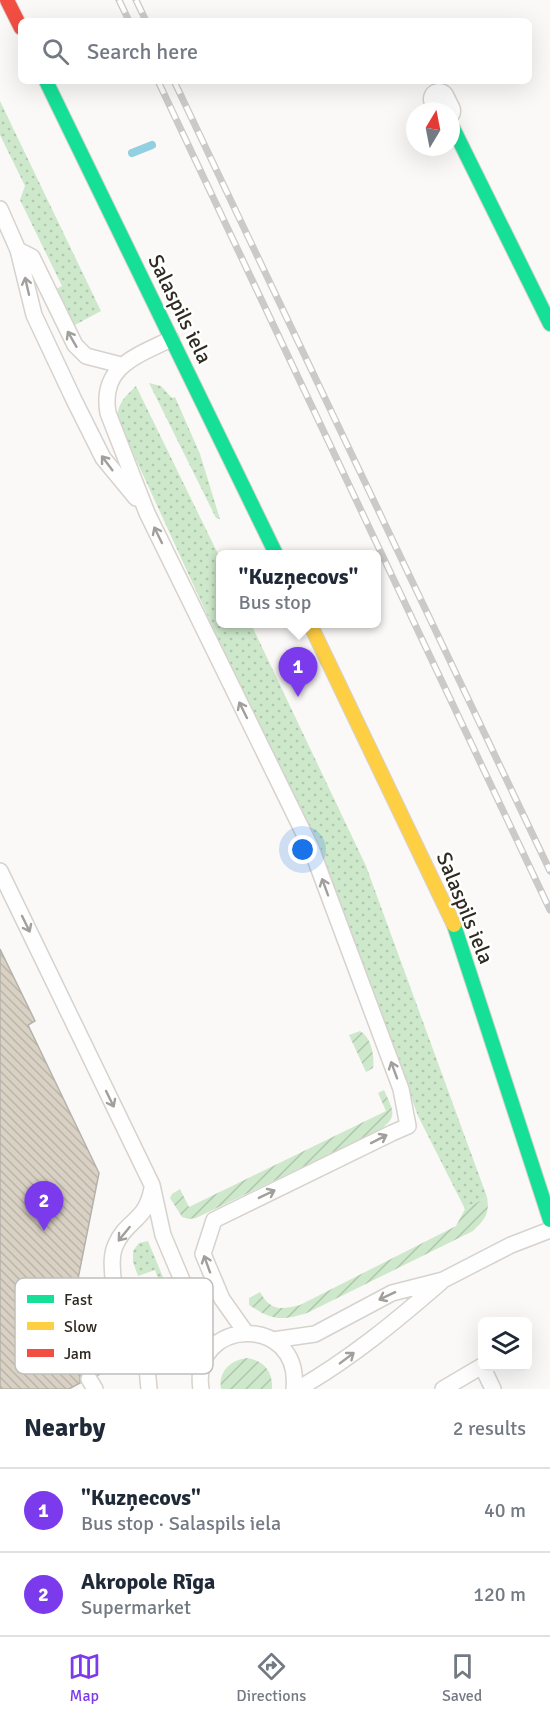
<!DOCTYPE html>
<html lang="en">
<head>
<meta charset="utf-8">
<style>
	:root { --surface:#fff; --page:#f2f2f3; --text:#1f2937; --muted:#747a83; --line:#e0e1e3; --accent:#7c3aed }
	body { margin:0; font-family:Signika,sans-serif; background:var(--page); color:var(--text) }
	.controls { position:absolute; right:18px; bottom:18px; display:grid; overflow:hidden; border-radius:9px; box-shadow:0 6px 24px #0002 }
	.controls button { width:54px; height:54px; display:grid; place-items:center; padding:0; border:0; border-bottom:2px solid var(--line); background:var(--surface); color:var(--text); font:30px sans-serif }
	.compass { position:absolute; left:406px; top:102px; width:54px; height:54px; border-radius:50%; background:var(--surface); box-shadow:0 6px 24px #0002; rotate:10deg }
	.you { position:absolute; left:303px; top:850px; width:21px; height:21px; margin:-15px; border:4px solid #fff; border-radius:50%; background:#1a73e8; box-shadow:0 0 0 9px #1a73e833 }
	.badge { display:grid; place-items:center; width:39px; height:39px; border-radius:50%; background:var(--accent); color:#fff; font-size:20px; font-weight:700 }
	.pin { position:absolute; translate:-50% -50px; filter:drop-shadow(0 2px 3px #0008) }
	.pin::after { content:''; position:absolute; top:32px; width:21px; height:18px; background:inherit; clip-path:polygon(0 0,100% 0,50% 100%) }
	.popup { position:absolute; left:216px; top:550px; width:165px; height:78px; box-sizing:border-box; display:grid; place-content:center; border-radius:9px; background:var(--surface); filter:drop-shadow(0 2px 4px #0005); font-size:20px; white-space:nowrap; color:var(--muted) }
	.popup b { font-size:22px; color:var(--text) }
	.popup::after { content:''; position:absolute; left:50%; top:100%; margin-left:-12px; border:12px solid transparent; border-top-color:var(--surface) }
	.list { margin:0; padding:0; list-style:none }
	h2 { display:flex; justify-content:space-between; align-items:center; height:78px; margin:0; padding:0 24px; font-size:26px }
	h2 small { font-size:20px; font-weight:400; color:var(--muted) }
	.list li { display:grid; grid-template-columns:39px 1fr auto; gap:18px; align-items:center; box-sizing:border-box; height:84px; padding:0 24px; border-top:2px solid var(--line) }
	.list b { display:block; font-size:22px; white-space:nowrap }
	.list p { margin:0; font-size:20px; white-space:nowrap; color:var(--muted) }
	.list em { font-size:20px; font-style:normal; color:var(--muted) }
	.icon { flex:none; width:33px; height:33px; fill:none; stroke:currentColor; stroke-width:2; stroke-linecap:round; stroke-linejoin:round }
	.map { position:relative; flex:none; width:550px; height:1389px; overflow:hidden }
	.search { position:absolute; background:var(--surface); box-shadow:0 6px 24px #0002; left:18px; right:18px; top:18px; height:66px; display:flex; align-items:center; gap:15px; box-sizing:border-box; padding:0 21px; border-radius:9px; color:var(--muted); font-size:22px }
	.sheet { height:246px; background:var(--surface) }
	nav { display:flex; justify-content:space-around; align-items:center; box-sizing:border-box; height:84px; border-top:2px solid var(--line); background:var(--surface); font-size:16px; color:var(--muted) }
	nav a { display:grid; justify-items:center; gap:3px }
	nav .on { color:var(--accent) }
	.map>svg:first-child { display:block }
</style>
</head>
<body>
<div class="map">
<svg width="550" height="1389" viewBox="0 0 550 1389">
	<defs>
		<pattern id="grass-dots" width="8" height="8" patternUnits="userSpaceOnUse" patternTransform="scale(1.5)"><rect width="8" height="8" fill="#cde8cb"/><path d="M2 2h.1M6 6h.1" fill="none" stroke="#b0c7ae" stroke-width="1.8" stroke-linecap="round"/></pattern>
		<pattern id="garden-furrows" width="10" height="10" patternUnits="userSpaceOnUse" patternTransform="scale(1.5)"><rect width="10" height="10" fill="#cde8cb"/><path d="M-1 1l2-2M0 10L10 0M9 11l2-2" fill="none" stroke="#b0c7ae"/></pattern>
		<pattern id="building-back-hatch" width="6" height="6" patternUnits="userSpaceOnUse" patternTransform="scale(1.5)"><rect width="6" height="6" fill="#d9d2c4"/><path d="M-1 5l2 2M0 0l6 6M5-1l2 2" fill="none" stroke="#bbb4a8"/></pattern>
	</defs>
	<rect width="100%" height="100%" fill="#fbf9f7"/>
	<!-- grass -->
	<path fill="url(#grass-dots)" d="M0,101l101,210 -28,15 -17,-37 6,-3 -42,-86 5,-14 -25,-51z
		M149,383l12,3 11,12 3,-1 25,57 20,65 -4,-1z
		M136,386l84,172v66h31l115,242 121,331 -22,12 -47,-93 -69,-191 -232,-507c1,-16 9,-22 19,-32z
		M148,1241l17,41 -5,2 -5,-14 -17,6 -5,-14v-11l6,-8z
		M171,1297l15,36 1,13 -7,26 -4,-1 -6,-17 15,-7 -20,-48z"/>
	<!-- garden -->
	<path fill="url(#garden-furrows)" d="M360,1031c11,6 15,25 13,37l-7,4 -17,-37z
		M384,1090c10,22 15,28 -8,42l-180,86 -7,1 -7,-2 -12,-19 2,-4 8,-5 9,18 197,-96 -8,-18z
		M487,1197c3,17 -2,22 -14,34l-166,82c-26,8 -35,7 -58,-8v-7l11,-6c11,19 20,18 40,13l156,-79 9,-17z
		M247,1358c18,3 26,14 25,31h-51c-3,-18 10,-29 26,-31z"/>
	<g fill="none" stroke-linecap="round" stroke-linejoin="round">
		<!-- stream -->
		<path stroke="#91cfe1" stroke-width="8" d="M132,153l20,-8"/>
	</g>
	<!-- building -->
	<path fill="url(#building-back-hatch)" stroke="#b5b2ac" stroke-width="1.5" d="M0,949l35,72 -7,4 71,148 -23,116 25,49 16,-8 14,27 -33,18 -5,-5h-8l-5,5v8l-11,6h-69z"/>
	<g fill="none" stroke-linecap="round" stroke-linejoin="round">
		<!-- lane casing -->
		<g stroke="#d6d2cd" stroke-width="18">
			<path id="lane" d="M0,209l18,41 16,65 40,85 29,58 33,40
				M18,250l14,7 43,88 11,11 35,9
				M171,339c-34,17 -71,27 -63,74l39,100 164,335 90,241 7,37 -16,7 -178,87 -11,34 19,45 24,34
				M0,871l152,314 11,50 48,114
				M273,1340l42,-6 77,-41 51,-13 68,-35 39,-15
				M482,1366l11,23
				M89,1379l6,10
				M149,1389l-2,-21 -34,-90c-1,-12 -2,-24 3,-34 11,-25 30,-22 36,-56
				M201,1389c-11,-72 101,-76 93,0
				M298,1389c52,-30 97,-67 143,-107
				M443,1389l39,-23"/>
		</g>
		<!-- street casing -->
		<g stroke="#d6d2cd" stroke-width="33">
			<path id="street" d="M439,99l6,12"/>
		</g>
		<!-- fast casing -->
		<g stroke="#d6d2cd" stroke-width="16">
			<path id="fast" d="M46,81l230,473
				M451,124l99,200
				M454,925l96,295"/>
		</g>
		<!-- slow casing -->
		<g stroke="#d6d2cd" stroke-width="16">
			<path id="slow" d="M310,624l144,301"/>
		</g>
		<!-- jam casing -->
		<g stroke="#d6d2cd" stroke-width="16">
			<path id="jam" d="M7,0l14,28"/>
		</g>
		<!-- lane -->
		<use href="#lane" stroke="#fefefe" stroke-width="15"/>
		<!-- street -->
		<use href="#street" stroke="#fefefe" stroke-width="30"/>
		<!-- fast -->
		<use href="#fast" stroke="#16e098" stroke-width="14"/>
		<!-- slow -->
		<use href="#slow" stroke="#ffcf43" stroke-width="14"/>
		<!-- jam -->
		<use href="#jam" stroke="#f24e42" stroke-width="14"/>
		<!-- rail casing -->
		<g stroke="#cbcac9" stroke-width="7">
			<path id="rail" d="M119,0l10,21
				M136,0l10,21
				M158,81l392,829
				M174,81l376,790"/>
		</g>
		<!-- rail -->
		<use href="#rail" stroke="#fff" stroke-width="4.5" stroke-dasharray="14" stroke-linecap="butt"/>
	</g>
	<!-- one-way arrows -->
	<defs><path id="oneway-shaft" d="M-6 0H5M1.5-3L5.5 0L1.5 3" fill="none" stroke-width="1.6" stroke-linecap="round" stroke-linejoin="round" transform="scale(1.5)"/></defs>
	<g stroke="#a19f9b">
		<use href="#oneway-shaft" transform="translate(27 286) rotate(-103)"/>
		<use href="#oneway-shaft" transform="translate(72 339) rotate(-120)"/>
		<use href="#oneway-shaft" transform="translate(107 463) rotate(-127)"/>
		<use href="#oneway-shaft" transform="translate(158 535) rotate(-116)"/>
		<use href="#oneway-shaft" transform="translate(243 710) rotate(-116)"/>
		<use href="#oneway-shaft" transform="translate(325 887) rotate(-110)"/>
		<use href="#oneway-shaft" transform="translate(26 924) rotate(64)"/>
		<use href="#oneway-shaft" transform="translate(394 1070) rotate(-110)"/>
		<use href="#oneway-shaft" transform="translate(110 1099) rotate(64)"/>
		<use href="#oneway-shaft" transform="translate(379 1139) rotate(-27)"/>
		<use href="#oneway-shaft" transform="translate(267 1194) rotate(-26)"/>
		<use href="#oneway-shaft" transform="translate(124 1234) rotate(129)"/>
		<use href="#oneway-shaft" transform="translate(207 1264) rotate(-110)"/>
		<use href="#oneway-shaft" transform="translate(387 1296) rotate(155)"/>
		<use href="#oneway-shaft" transform="translate(347 1358) rotate(-37)"/>
	</g>
	<g text-anchor="middle" dominant-baseline="central" stroke-width="5" stroke-linejoin="round" paint-order="stroke">
		<!-- street labels -->
		<g font-size="21" fill="#302b21" stroke="#fff">
			<text transform="translate(180 309) rotate(64)">Salaspils iela</text>
			<text transform="translate(465 908) rotate(68)">Salaspils iela</text>
		</g>
	</g>
	<!-- legend -->
	<rect x="15" y="1278" width="198" height="96" rx="9" fill="#fff" stroke="#c1bfbc" stroke-width="1.5"/>
	<rect x="27" y="1295" width="27" height="8" fill="#16e098"/>
	<rect x="27" y="1322" width="27" height="8" fill="#ffcf43"/>
	<rect x="27" y="1349" width="27" height="8" fill="#f24e42"/>
	<g font-size="16" fill="#302b21">
		<text x="64" y="1305">Fast</text>
		<text x="64" y="1332">Slow</text>
		<text x="64" y="1359">Jam</text>
	</g>
</svg>
<div class="controls">
<button><svg class="icon" aria-label="layers" viewBox="0 0 24 24"><path d="M12 4l9 5-9 5-9-5zM3 14l9 5 9-5"/></svg></button>
</div>
<svg class="compass" viewBox="-18 -18 36 36"><path d="M0-13l5 13h-10z" fill="#e53935"/><path d="M0 13l5-13h-10z" fill="#747a83"/></svg>
<div class="you"></div>
<div class="pin badge" style="left:298px;top:697px">1</div>
<div class="popup"><b>&quot;Kuzņecovs&quot;</b>Bus stop</div>
<div class="pin badge" style="left:44px;top:1231px">2</div>
<div class="search"><svg class="icon" aria-label="search" viewBox="0 0 24 24"><circle cx="10" cy="10" r="6"/><path d="M15 15l6 6"/></svg>Search here</div>
</div>
<section class="sheet">
<h2>Nearby<small>2 results</small></h2>
<ul class="list">
<li><span class="badge">1</span><div><b>&quot;Kuzņecovs&quot;</b><p>Bus stop · Salaspils iela</p></div><em>40 m</em></li>
<li><span class="badge">2</span><div><b>Akropole Rīga</b><p>Supermarket</p></div><em>120 m</em></li>
</ul>
</section>
<nav>
<a class="on"><svg class="icon" aria-label="map" viewBox="0 0 24 24"><path d="M3 6l6-2 6 2 6-2v14l-6 2-6-2-6 2zM9 4v14M15 6v14"/></svg>Map</a>
<a><svg class="icon" aria-label="directions" viewBox="0 0 24 24"><path d="M12 3l9 9-9 9-9-9zM9 14v-3h6M13 9l2 2-2 2"/></svg>Directions</a>
<a><svg class="icon" aria-label="saved" viewBox="0 0 24 24"><path d="M7 4h10v16l-5-4-5 4z"/></svg>Saved</a>
</nav>
</body>
</html>
